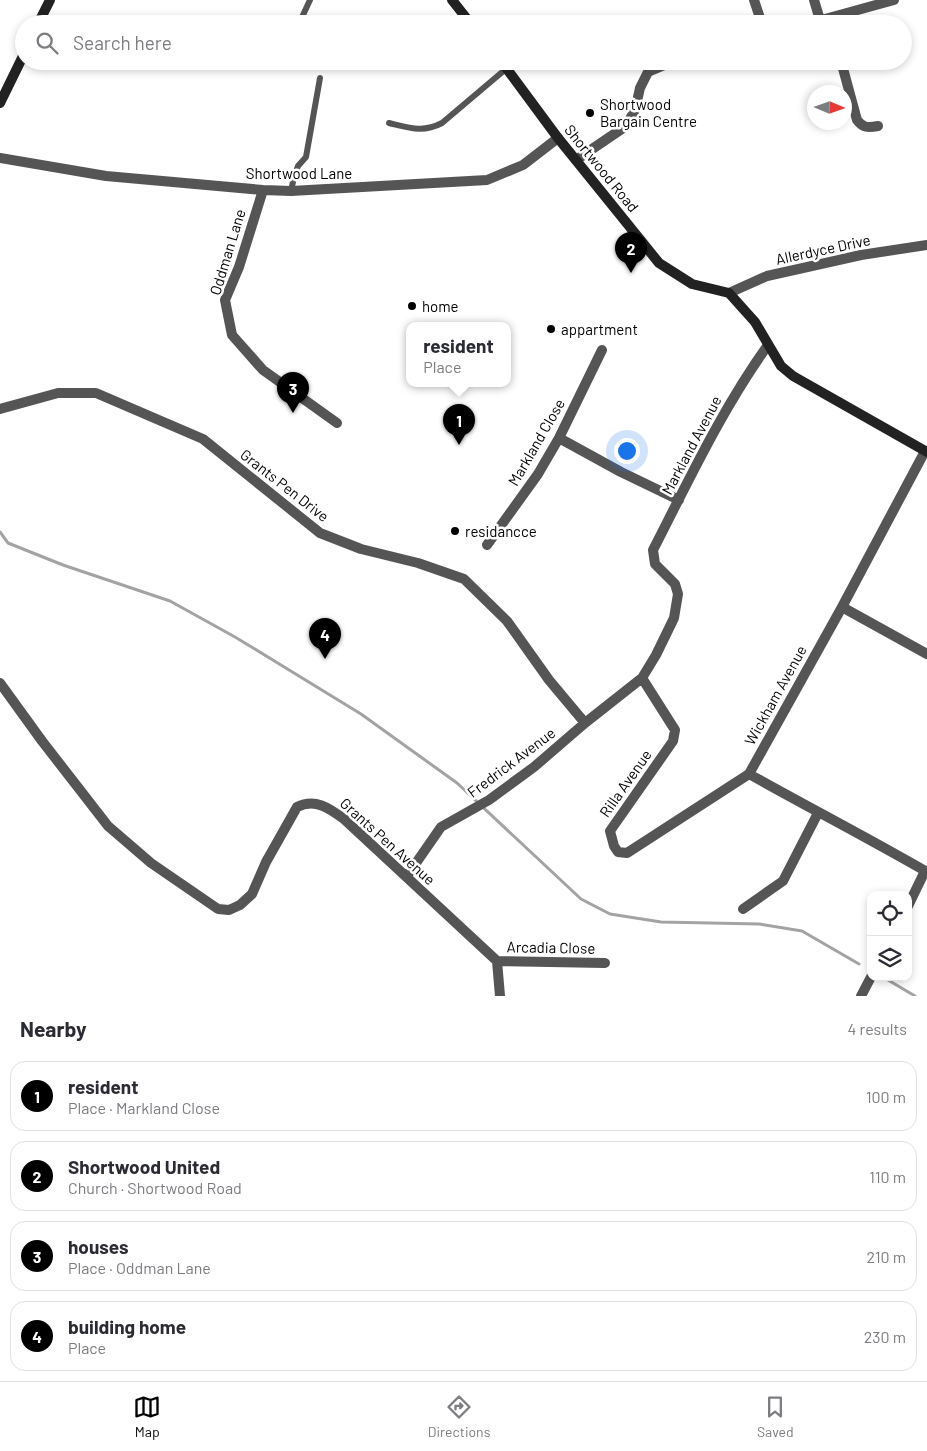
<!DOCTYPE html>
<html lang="en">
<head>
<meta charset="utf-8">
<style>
	:root { --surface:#fff; --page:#f7f7f7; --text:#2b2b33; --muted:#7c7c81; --line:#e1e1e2; --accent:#000 }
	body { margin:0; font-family:Barlow,sans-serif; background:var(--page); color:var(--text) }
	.controls { position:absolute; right:15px; bottom:15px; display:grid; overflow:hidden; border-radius:10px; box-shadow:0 2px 8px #0003 }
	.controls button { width:45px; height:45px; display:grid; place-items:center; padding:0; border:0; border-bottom:1px solid var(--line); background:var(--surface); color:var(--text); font:25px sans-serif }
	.compass { position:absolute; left:807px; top:85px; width:45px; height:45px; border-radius:50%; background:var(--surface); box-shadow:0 2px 8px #0003; rotate:92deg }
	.you { position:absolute; left:626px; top:450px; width:18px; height:18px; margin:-12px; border:4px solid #fff; border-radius:50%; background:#1a73e8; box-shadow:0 0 0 8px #1a73e833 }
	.badge { display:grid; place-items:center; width:32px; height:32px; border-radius:50%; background:var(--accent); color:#fff; font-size:16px; font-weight:700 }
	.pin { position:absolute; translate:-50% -41px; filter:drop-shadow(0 1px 2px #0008) }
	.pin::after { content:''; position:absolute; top:26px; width:18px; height:15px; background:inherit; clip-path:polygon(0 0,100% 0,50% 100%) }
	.popup { position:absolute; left:406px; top:322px; width:105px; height:65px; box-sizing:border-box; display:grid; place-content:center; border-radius:10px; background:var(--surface); filter:drop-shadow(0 1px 4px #0005); font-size:16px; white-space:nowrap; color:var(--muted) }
	.popup b { font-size:19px; color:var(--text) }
	.popup::after { content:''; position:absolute; left:50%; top:100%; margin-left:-10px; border:10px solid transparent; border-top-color:var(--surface) }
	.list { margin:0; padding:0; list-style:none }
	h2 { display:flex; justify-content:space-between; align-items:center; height:65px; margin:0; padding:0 20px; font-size:21px }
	h2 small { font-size:16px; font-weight:400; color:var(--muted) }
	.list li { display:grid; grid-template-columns:32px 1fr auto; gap:15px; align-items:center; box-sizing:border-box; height:70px; margin:0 10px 10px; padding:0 10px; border:1px solid var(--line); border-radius:15px }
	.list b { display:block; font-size:19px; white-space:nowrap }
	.list p { margin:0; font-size:16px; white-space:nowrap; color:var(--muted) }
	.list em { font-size:16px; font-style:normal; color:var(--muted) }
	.icon { flex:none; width:28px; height:28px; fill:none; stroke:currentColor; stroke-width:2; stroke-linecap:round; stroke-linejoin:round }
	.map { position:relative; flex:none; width:927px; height:996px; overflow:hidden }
	.search { position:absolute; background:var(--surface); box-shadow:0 2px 8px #0003; left:15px; right:15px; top:15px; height:55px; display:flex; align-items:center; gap:12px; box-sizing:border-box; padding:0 18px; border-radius:28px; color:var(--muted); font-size:19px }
	.sheet { height:385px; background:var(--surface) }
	nav { display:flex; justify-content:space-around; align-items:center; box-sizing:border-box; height:70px; border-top:1px solid var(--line); background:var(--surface); font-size:14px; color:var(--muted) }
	nav a { display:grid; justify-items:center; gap:2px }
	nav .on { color:var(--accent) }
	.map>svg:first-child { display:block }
</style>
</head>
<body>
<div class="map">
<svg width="927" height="996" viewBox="0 0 927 996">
	<rect width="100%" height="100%" fill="#fff"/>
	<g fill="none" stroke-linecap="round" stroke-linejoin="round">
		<!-- stream -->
		<path stroke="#a3a3a3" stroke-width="3" d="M0,532l8,11 55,22 107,36 65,36 126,77 96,69 124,116 29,15 51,8 98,2 43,7 57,33
			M883,977l32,19"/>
		<!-- service -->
		<path stroke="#555" stroke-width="6" d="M303,15l7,-15
			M389,123c21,5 34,10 53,0l65,-55
			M291,191l3,-14 4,-11 8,-9 14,-79"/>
		<!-- minor -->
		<path stroke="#555" stroke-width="10" d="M754,0l8,24
			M814,0l6,20
			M807,24l87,-24
			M841,61l16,59c6,8 11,8 21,6
			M0,158l106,18 157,14 28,1 196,-11 36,-15 35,-27
			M576,160l50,-34 9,-16 5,-22 8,-16 26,-11
			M263,190l-24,77 -14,33 7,35 31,35 74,53
			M729,293l38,-17 94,-21 66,-10
			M0,409l58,-16h38l107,46 117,94 41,16 57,14 46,16 43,42 42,59 36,43
			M559,438l62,34 58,28
			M487,545l51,-71 21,-36 43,-88
			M842,607l85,47
			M642,678l33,52 -2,11 -63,90 4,15 4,6 9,1 122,-79 93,-167 83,-156
			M0,683l42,58 66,85 43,37 67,46 11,1 11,-5 12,-11 14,-32 31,-55c18,-9 32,1 47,12l153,142 3,35
			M749,774c59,33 119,64 178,98
			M407,876l34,-49 48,-27 45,-33 51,-44 57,-45 14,-23 18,-37 4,-24 -3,-10 -20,-20 -2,-14c36,-70 69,-141 115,-205
			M908,906l17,-35
			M743,909l40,-28 35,-68
			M497,961l108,2
			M861,996l10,-19"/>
		<!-- secondary -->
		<path stroke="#222" stroke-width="10" d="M452,0l19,24
			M38,24l12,-24
			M501,61l57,77 101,125 33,21 37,9 26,29 26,44 12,10 134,76
			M0,103l24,-49"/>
	</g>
	<!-- markers -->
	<g fill="#000" stroke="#fff" stroke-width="2">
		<circle cx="590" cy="113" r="5"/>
		<circle cx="412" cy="306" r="5"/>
		<circle cx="551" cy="329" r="5"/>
		<circle cx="455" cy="531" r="5"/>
	</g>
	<g text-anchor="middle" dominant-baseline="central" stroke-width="5" stroke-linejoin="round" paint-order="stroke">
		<!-- poi labels -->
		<g font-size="15" fill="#000" stroke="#fff" text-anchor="start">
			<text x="600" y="104">Shortwood<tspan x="600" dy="17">Bargain Centre</tspan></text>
			<text x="422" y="306">home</text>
			<text x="561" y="329">appartment</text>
			<text x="465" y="531">residancce</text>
		</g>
		<!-- street labels -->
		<g font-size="15" fill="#000" stroke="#fff">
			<text transform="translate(602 168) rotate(51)">Shortwood Road</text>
			<text x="299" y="173">Shortwood Lane</text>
			<text transform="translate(823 249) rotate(-12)">Allerdyce Drive</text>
			<text transform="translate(227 252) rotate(-73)">Oddman Lane</text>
			<text transform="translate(536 442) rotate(-60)">Markland Close</text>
			<text transform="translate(691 445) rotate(-62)">Markland Avenue</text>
			<text transform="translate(285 485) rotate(38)">Grants Pen Drive</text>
			<text transform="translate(775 695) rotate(-61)">Wickham Avenue</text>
			<text transform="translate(511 762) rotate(-37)">Fredrick Avenue</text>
			<text transform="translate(625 783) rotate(-55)">Rilla Avenue</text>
			<text transform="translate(388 841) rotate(42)">Grants Pen Avenue</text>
			<text transform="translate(551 947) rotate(1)">Arcadia Close</text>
		</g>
	</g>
</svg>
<div class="controls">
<button><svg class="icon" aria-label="locate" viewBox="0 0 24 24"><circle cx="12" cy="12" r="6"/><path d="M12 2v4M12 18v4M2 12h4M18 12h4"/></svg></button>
<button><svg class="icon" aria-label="layers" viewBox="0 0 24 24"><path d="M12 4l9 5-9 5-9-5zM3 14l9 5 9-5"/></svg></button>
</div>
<svg class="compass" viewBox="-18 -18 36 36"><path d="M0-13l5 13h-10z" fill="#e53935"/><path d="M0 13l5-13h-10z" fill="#7c7c81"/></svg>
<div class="you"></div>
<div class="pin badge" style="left:459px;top:445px">1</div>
<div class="popup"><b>resident</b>Place</div>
<div class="pin badge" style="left:631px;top:273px">2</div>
<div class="pin badge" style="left:293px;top:413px">3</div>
<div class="pin badge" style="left:325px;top:659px">4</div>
<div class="search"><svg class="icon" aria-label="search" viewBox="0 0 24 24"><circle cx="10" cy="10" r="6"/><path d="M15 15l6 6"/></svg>Search here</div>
</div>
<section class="sheet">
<h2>Nearby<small>4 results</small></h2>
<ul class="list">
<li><span class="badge">1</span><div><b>resident</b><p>Place · Markland Close</p></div><em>100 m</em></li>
<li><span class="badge">2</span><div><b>Shortwood United</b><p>Church · Shortwood Road</p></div><em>110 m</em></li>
<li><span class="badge">3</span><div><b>houses</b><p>Place · Oddman Lane</p></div><em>210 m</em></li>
<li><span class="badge">4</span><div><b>building home</b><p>Place</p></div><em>230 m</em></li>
</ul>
</section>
<nav>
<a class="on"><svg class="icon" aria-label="map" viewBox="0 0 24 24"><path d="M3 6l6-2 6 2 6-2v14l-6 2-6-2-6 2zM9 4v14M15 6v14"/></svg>Map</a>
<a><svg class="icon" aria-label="directions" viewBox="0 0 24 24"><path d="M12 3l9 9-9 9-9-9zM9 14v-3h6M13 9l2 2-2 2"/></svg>Directions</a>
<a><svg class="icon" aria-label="saved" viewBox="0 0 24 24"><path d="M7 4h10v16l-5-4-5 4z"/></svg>Saved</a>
</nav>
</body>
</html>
